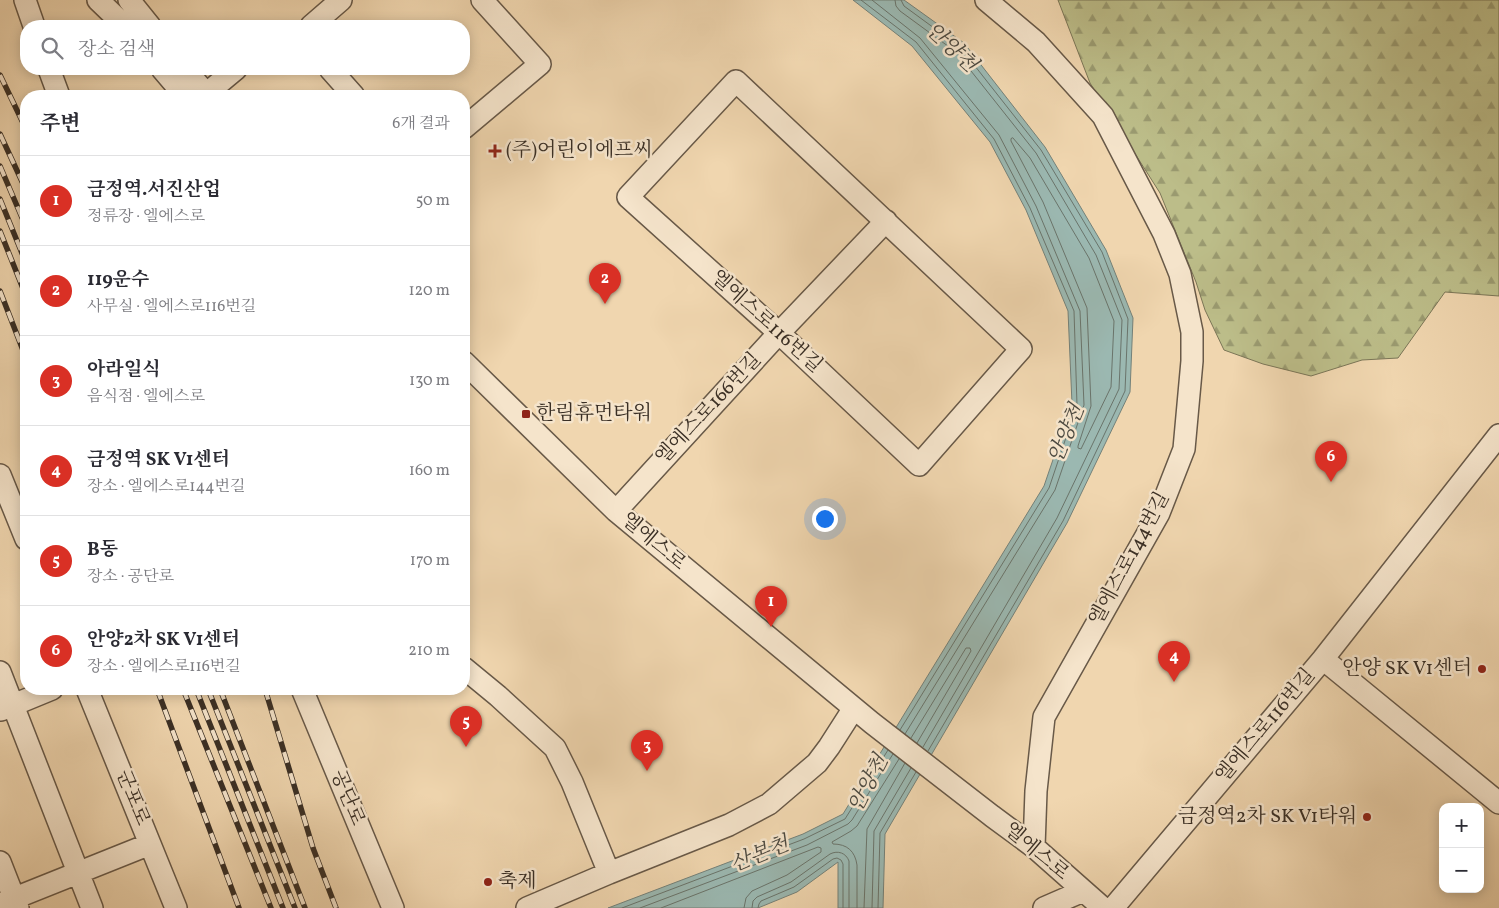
<!DOCTYPE html>
<html lang="ko">
<head>
<meta charset="utf-8">
<style>
	:root { --surface:#fff; --page:#f7f7f7; --text:#2b2b33; --muted:#7c7c81; --line:#e1e1e2; --accent:#d93025 }
	body { margin:0; font-family:Vollkorn,"Noto Serif KR",serif; background:var(--page); color:var(--text) }
	.controls { position:absolute; right:15px; bottom:15px; display:grid; overflow:hidden; border-radius:10px; box-shadow:0 2px 12px #0003 }
	.controls button { width:45px; height:45px; display:grid; place-items:center; padding:0; border:0; border-bottom:1px solid var(--line); background:var(--surface); color:var(--text); font:25px sans-serif }
	.you { position:absolute; left:824px; top:518px; width:18px; height:18px; margin:-12px; border:4px solid #fff; border-radius:50%; background:#1a73e8; box-shadow:0 0 0 8px #1a73e833 }
	.badge { display:grid; place-items:center; width:32px; height:32px; border-radius:50%; background:var(--accent); color:#fff; font-size:16px; font-weight:700 }
	.pin { position:absolute; translate:-50% -41px; filter:drop-shadow(0 1px 2px #0008) }
	.pin::after { content:''; position:absolute; top:26px; width:18px; height:15px; background:inherit; clip-path:polygon(0 0,100% 0,50% 100%) }
	.list { margin:0; padding:0; list-style:none }
	h2 { display:flex; justify-content:space-between; align-items:center; height:65px; margin:0; padding:0 20px; font-size:21px }
	h2 small { font-size:16px; font-weight:400; color:var(--muted) }
	.list li { display:grid; grid-template-columns:32px 1fr auto; gap:15px; align-items:center; box-sizing:border-box; height:90px; padding:0 20px; border-top:1px solid var(--line) }
	.list b { display:block; font-size:19px; white-space:nowrap }
	.list p { margin:0; font-size:16px; white-space:nowrap; color:var(--muted) }
	.list em { font-size:16px; font-style:normal; color:var(--muted) }
	.icon { flex:none; width:28px; height:28px; fill:none; stroke:currentColor; stroke-width:2; stroke-linecap:round; stroke-linejoin:round }
	.map { position:relative; flex:none; width:1499px; height:908px; overflow:hidden }
	.search { position:absolute; background:var(--surface); box-shadow:0 2px 12px #0003; left:20px; top:20px; width:450px; height:55px; display:flex; align-items:center; gap:12px; box-sizing:border-box; padding:0 18px; border-radius:20px; color:var(--muted); font-size:19px }
	.panel { position:absolute; background:var(--surface); box-shadow:0 2px 12px #0003; left:20px; top:90px; width:450px; height:605px; border-radius:20px }
	.map>svg:first-child { display:block }
</style>
</head>
<body>
<div class="map">
<svg width="1499" height="908" viewBox="0 0 1499 908">
	<defs>
		<pattern id="forest-firs" width="22" height="20" patternUnits="userSpaceOnUse" patternTransform="scale(1.25)"><rect width="22" height="20" fill="#bcbd89"/><path d="M5 1l3.5 6h-7zM16 11l3.5 6h-7z" fill="#9a9a70"/></pattern>
	</defs>
	<rect width="100%" height="100%" fill="#f0d6af"/>
	<filter id="stains"><feTurbulence type="fractalNoise" baseFrequency=".004" numOctaves="4"/><feColorMatrix values="0 0 0 0 .2 0 0 0 0 .09 0 0 0 0 .02 0 0 0 .5 -.17"/></filter>
	<radialGradient id="worn" r=".72"><stop offset=".6" stop-color="#630" stop-opacity="0"/><stop offset="1" stop-color="#630" stop-opacity=".3"/></radialGradient>
	<!-- forest -->
	<path fill="url(#forest-firs)" stroke="#7b7657" d="M1058,0h441v296l-54,-4 -47,66 -36,2 -51,16 -48,-12 -39,-14 -19,-40 -9,-28 -36,-89 -70,-110z"/>
	<!-- water -->
	<path fill="#9bb8b1" stroke="#748179" d="M853,0h51l60,43 81,104 61,103 27,68 -3,74 -63,131 -182,311 -2,74h-45v-46l-41,30 -39,16h-150l195,-74 40,-20 201,-328 28,-82 -4,-93 -42,-101 -36,-68 -78,-96z"/>
	<g fill="none" stroke-linecap="round" stroke-linejoin="round">
		<!-- shore -->
		<path stroke="#6a746b" stroke-width="1" d="M861,0l55,42 78,97 36,69 44,103 3,94 -28,83 -149,242
			M872,0l48,38 79,97 37,71 44,105 4,94 -29,85 -150,244
			M895,0l1,6 4,5 56,41 80,101 60,102 26,65 -3,69 -62,129 -134,229
			M901,0l3,6 56,41 81,103 61,102 26,67 -3,72 -62,130 -135,230
			M1013,138l17,20 59,100 25,63 -3,66 -30,62 -3,-1v-2l13,-40 -4,-98 -44,-106 -32,-61v-2z
			M911,738l55,-90h4l1,3 -54,92
			M622,908l182,-69 41,-20 43,-69
			M640,908l167,-63 41,-21 4,-4 41,-66
			M661,908l157,-61 3,1v4l-34,23 -35,16 -6,7 -2,10
			M752,908l1,-7 4,-4 34,-15 39,-28c8,-4 16,-1 19,7v47
			M758,908l1,-4 2,-3 33,-14 39,-28 4,-1 4,2 2,4v44
			M857,908v-43c-2,-14 -10,-21 -24,-21l-1,-2 19,-11 6,-5 42,-67
			M864,908l3,-79 38,-66
			M872,908l2,-77 37,-63
			M878,908l2,-75 36,-61"/>
		<!-- minor casing -->
		<g stroke="#685948" stroke-width="24">
			<path id="minor" d="M25,0l9,26
				M98,0l27,26
				M129,0l21,26
				M986,0l50,42 67,74 61,118 16,40 12,58v29l-8,88 -25,64 -115,204 -8,74 -2,56
				M311,26l30,-26
				M49,69l10,27
				M162,69l17,20 9,7
				M185,69l23,27
				M330,69l24,27
				M736,81l285,268 -102,116 -140,-132 -151,-136z
				M206,94l30,-25
				M464,128l76,-64 -58,-64
				M464,362l152,149 256,212 120,93 42,31 69,61
				M0,475l26,64
				M616,511l163,-178 107,-112
				M1323,659l176,144
				M464,668l34,28 57,52 17,34 37,91
				M0,672l92,236
				M87,689l89,219
				M302,689l91,219
				M1,710l51,-21
				M0,862l18,46
				M0,904l150,-60
				M527,908l82,-35 120,-48 40,-21 48,-41 12,-16 25,-39
				M1044,908l39,-17
				M1113,908l210,-249 176,-224"/>
		</g>
		<!-- minor -->
		<use href="#minor" stroke="#f5e4cb" stroke-width="21"/>
		<!-- rail casing -->
		<g stroke="#3a2f25" stroke-width="5.5">
			<path id="rail" d="M0,75l26,54
				M0,134l26,56
				M0,166l26,61
				M0,199l26,64
				M0,231l26,65
				M0,291l26,67
				M157,689l82,219
				M183,689l88,219
				M196,689l87,219
				M208,689l87,219
				M220,689l85,219
				M265,689l48,159 23,60"/>
		</g>
		<!-- rail -->
		<use href="#rail" stroke="#f5e4cb" stroke-width="4" stroke-dasharray="11" stroke-linecap="butt"/>
	</g>
	<!-- markers -->
	<g fill="#8f2418" stroke="#f5e4cb" stroke-width="2">
		<path d="M492.5 143.5h5v5h5v5h-5v5h-5v-5h-5v-5h5z"/>
		<rect x="521" y="409" width="10" height="10" rx="2.5"/>
		<circle cx="1482" cy="669" r="5"/>
		<circle cx="1367" cy="817" r="5"/>
		<circle cx="488" cy="882" r="5"/>
	</g>
	<g text-anchor="middle" dominant-baseline="central" stroke-width="5" stroke-linejoin="round" paint-order="stroke">
		<!-- poi labels -->
		<g font-size="20" fill="#3a2f25" stroke="#f5e4cb" text-anchor="start">
			<text x="506" y="151">(주)어린이에프씨</text>
			<text x="536" y="414">한림휴먼타워</text>
			<text x="1472" y="669" text-anchor="end">안양 SK V1센터</text>
			<text x="1357" y="817" text-anchor="end">금정역2차 SK V1타워</text>
			<text x="498" y="882">축제</text>
		</g>
		<!-- street labels -->
		<g font-size="20" fill="#3a2f25" stroke="#f5e4cb">
			<text transform="translate(766 322) rotate(42)">엘에스로116번길</text>
			<text transform="translate(709 409) rotate(-47)">엘에스로166번길</text>
			<text transform="translate(653 542) rotate(40)">엘에스로</text>
			<text transform="translate(1130 559) rotate(-62)">엘에스로144번길</text>
			<text transform="translate(1266 726) rotate(-50)">엘에스로116번길</text>
			<text transform="translate(132 798) rotate(68)">군포로</text>
			<text transform="translate(347 798) rotate(68)">공단로</text>
			<text transform="translate(1036 852) rotate(40)">엘에스로</text>
		</g>
		<!-- water labels -->
		<g font-size="21" font-style="italic" fill="#4d4a41" stroke="#f5e4cb">
			<text transform="translate(951 48) rotate(43)">안양천</text>
			<text transform="translate(1067 434) rotate(-67)">안양천</text>
			<text transform="translate(869 784) rotate(-62)">안양천</text>
			<text transform="translate(760 855) rotate(-22)">산본천</text>
		</g>
	</g>
	<rect width="100%" height="100%" filter="url(#stains)"/>
	<rect width="100%" height="100%" fill="url(#worn)"/>
</svg>
<div class="controls">
<button>+</button>
<button>−</button>
</div>
<div class="you"></div>
<div class="pin badge" style="left:771px;top:627px">1</div>
<div class="pin badge" style="left:605px;top:304px">2</div>
<div class="pin badge" style="left:647px;top:771px">3</div>
<div class="pin badge" style="left:1174px;top:682px">4</div>
<div class="pin badge" style="left:466px;top:747px">5</div>
<div class="pin badge" style="left:1331px;top:482px">6</div>
<div class="search"><svg class="icon" aria-label="search" viewBox="0 0 24 24"><circle cx="10" cy="10" r="6"/><path d="M15 15l6 6"/></svg>장소 검색</div>
<section class="panel">
<h2>주변<small>6개 결과</small></h2>
<ul class="list">
<li><span class="badge">1</span><div><b>금정역.서진산업</b><p>정류장 · 엘에스로</p></div><em>50 m</em></li>
<li><span class="badge">2</span><div><b>119운수</b><p>사무실 · 엘에스로116번길</p></div><em>120 m</em></li>
<li><span class="badge">3</span><div><b>아라일식</b><p>음식점 · 엘에스로</p></div><em>130 m</em></li>
<li><span class="badge">4</span><div><b>금정역 SK V1센터</b><p>장소 · 엘에스로144번길</p></div><em>160 m</em></li>
<li><span class="badge">5</span><div><b>B동</b><p>장소 · 공단로</p></div><em>170 m</em></li>
<li><span class="badge">6</span><div><b>안양2차 SK V1센터</b><p>장소 · 엘에스로116번길</p></div><em>210 m</em></li>
</ul>
</section>
</div>
</body>
</html>
